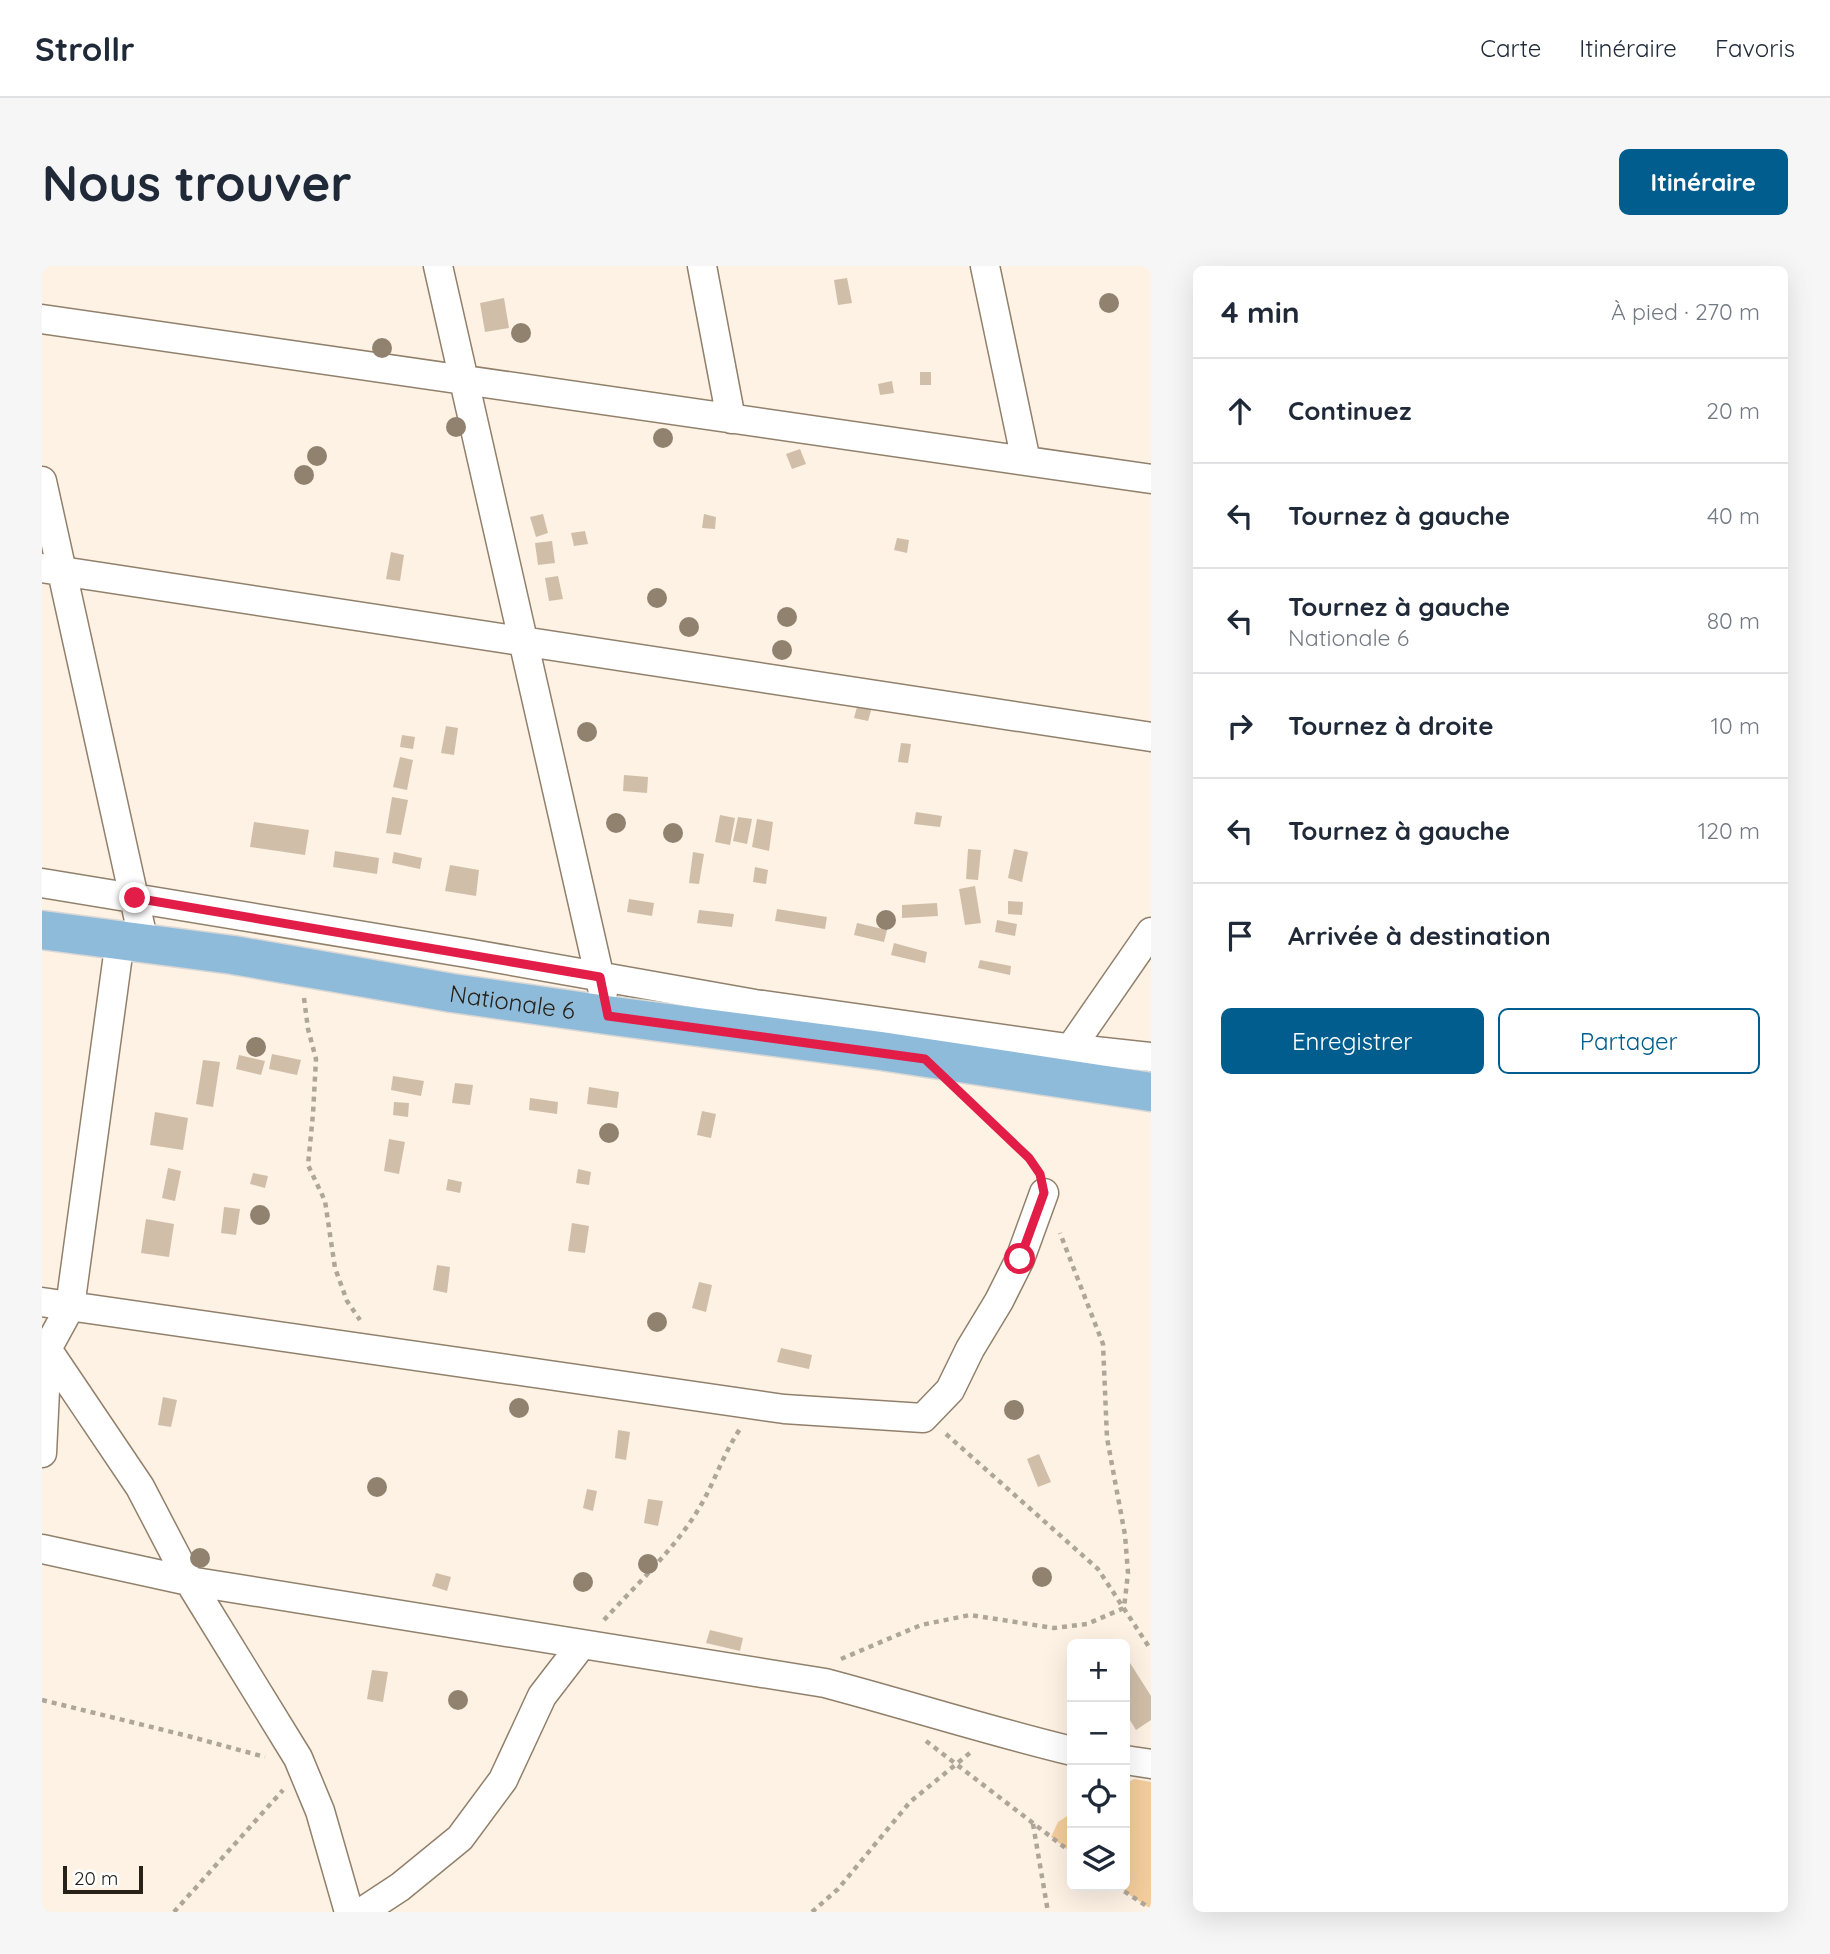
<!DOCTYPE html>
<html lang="fr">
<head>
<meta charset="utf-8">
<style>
	:root { --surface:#fff; --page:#f6f6f7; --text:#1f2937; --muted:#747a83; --line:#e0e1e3; --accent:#015d8e }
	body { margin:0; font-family:Quicksand,sans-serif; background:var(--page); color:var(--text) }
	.controls { position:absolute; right:21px; bottom:21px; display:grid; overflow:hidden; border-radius:10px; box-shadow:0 7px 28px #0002 }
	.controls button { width:63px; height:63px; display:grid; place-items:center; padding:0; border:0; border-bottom:2px solid var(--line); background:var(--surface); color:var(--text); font:35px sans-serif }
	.scale { position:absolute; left:21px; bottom:18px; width:80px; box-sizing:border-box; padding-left:7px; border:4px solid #272118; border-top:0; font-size:19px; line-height:24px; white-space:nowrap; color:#272118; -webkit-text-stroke:5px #fff; paint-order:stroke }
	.stop { position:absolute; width:21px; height:21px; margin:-16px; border:5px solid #e11d48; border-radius:50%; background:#fff }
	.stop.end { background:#e11d48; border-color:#fff; box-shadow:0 2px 7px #0008 }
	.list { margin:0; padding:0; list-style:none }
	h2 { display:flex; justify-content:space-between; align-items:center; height:91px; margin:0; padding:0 28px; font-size:30px }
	h2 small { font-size:23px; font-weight:400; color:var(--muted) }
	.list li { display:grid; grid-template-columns:46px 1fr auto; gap:21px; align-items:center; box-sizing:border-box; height:105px; padding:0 28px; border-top:2px solid var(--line) }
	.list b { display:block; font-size:26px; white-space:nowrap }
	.list p { margin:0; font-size:23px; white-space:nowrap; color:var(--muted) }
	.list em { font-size:23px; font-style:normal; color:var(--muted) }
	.actions { display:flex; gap:14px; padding:21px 28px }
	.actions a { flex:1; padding:16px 0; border:2px solid var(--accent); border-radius:10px; text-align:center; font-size:24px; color:var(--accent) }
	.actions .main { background:var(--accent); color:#fff }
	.icon { flex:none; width:38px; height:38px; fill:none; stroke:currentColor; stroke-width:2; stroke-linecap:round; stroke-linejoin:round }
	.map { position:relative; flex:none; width:1109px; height:1646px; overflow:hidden; border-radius:10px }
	header { display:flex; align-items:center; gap:42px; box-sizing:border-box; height:98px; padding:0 35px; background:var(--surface); border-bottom:2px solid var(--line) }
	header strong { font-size:33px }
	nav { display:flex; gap:38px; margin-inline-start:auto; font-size:24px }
	.intro { display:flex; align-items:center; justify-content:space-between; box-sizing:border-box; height:168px; padding:0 42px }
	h1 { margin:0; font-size:49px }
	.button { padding:18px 32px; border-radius:10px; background:var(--accent); color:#fff; font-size:24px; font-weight:700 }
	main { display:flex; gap:42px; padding:0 42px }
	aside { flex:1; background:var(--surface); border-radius:10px; box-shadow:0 7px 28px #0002 }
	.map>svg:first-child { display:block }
</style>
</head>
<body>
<header>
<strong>Strollr</strong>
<nav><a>Carte</a><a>Itinéraire</a><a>Favoris</a></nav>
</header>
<div class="intro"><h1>Nous trouver</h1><a class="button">Itinéraire</a></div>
<main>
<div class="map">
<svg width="1109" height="1646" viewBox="0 0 1109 1646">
	<rect width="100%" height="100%" fill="#fdf2e4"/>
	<!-- green -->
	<path fill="#f4cd9c" d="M1092,1513l17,3v127l-35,-23h9v-102z
		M1030,1547v40l-21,-16 7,-15z"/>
	<!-- building -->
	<path fill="#d0bea8" d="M805,12l5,25 -14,2 -4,-25z
		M462,32l5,30 -24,4 -5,-29z
		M878,106h11v13h-11z
		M850,115l2,12 -14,2 -2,-11z
		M758,183l6,15 -14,5 -6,-15z
		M501,248l5,19 -12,4 -6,-20z
		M662,248l12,3 -1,12 -13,-1z
		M543,265l3,13 -14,2 -3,-13z
		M855,272l12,2 -2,13 -13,-3z
		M510,275l3,22 -17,2 -3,-22z
		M349,286l13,3 -4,26 -14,-2z
		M516,310l5,23 -14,2 -4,-23z
		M817,434l14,4 -5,17 -14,-3z
		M404,460l12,2 -4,27 -13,-2z
		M360,469l13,2 -2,12 -13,-2z
		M859,477l10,1 -3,19 -10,-1z
		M358,491l13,3 -6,30 -14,-3z
		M582,509l24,2 -1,16 -24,-2z
		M350,531l16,3 -7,35 -15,-2z
		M874,546l26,4 -2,11 -26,-3z
		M678,549l15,3 -5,27 -15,-3z
		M696,551l14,2 -5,25 -14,-3z
		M715,553l16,3 -4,29 -17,-4z
		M212,556l55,8 -4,25 -55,-8z
		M926,583l13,1 -3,30 -12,-1z
		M972,583l14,3 -6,30 -14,-4z
		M293,585l44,7 -2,16 -44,-7z
		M352,586l28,6 -2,11 -28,-6z
		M651,586l11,2 -5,30 -10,-1z
		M408,599l29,5 -3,26 -31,-5z
		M713,601l13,3 -2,14 -13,-2z
		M933,620l6,37 -16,2 -6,-36z
		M587,633l25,4 -2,13 -25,-4z
		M966,635l15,1 -1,13 -14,-1z
		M895,637l1,13 -36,2v-13z
		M735,643l50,8 -2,12 -50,-8z
		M657,644l35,4 -2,13 -35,-4z
		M955,654l20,4 -2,12 -20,-4z
		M815,657l30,7 -3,12 -30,-7z
		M852,677l33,9 -2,11 -34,-8z
		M938,694l31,6 -1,9 -32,-7z
		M230,788l29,6 -4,15 -28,-6z
		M197,789l26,6 -4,14 -25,-6z
		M161,794l17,2 -7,45 -17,-3z
		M351,810l31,5 -3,15 -30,-6z
		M413,817l18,2 -3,20 -18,-2z
		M547,821l30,5 -2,16 -30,-4z
		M488,832l28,4 -1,12 -28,-4z
		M352,836l15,1 -1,14 -15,-2z
		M660,845l14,3 -5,24 -14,-3z
		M113,846l33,6 -5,32 -33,-5z
		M347,873l16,3 -6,32 -15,-3z
		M126,902l13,3 -6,30 -13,-3z
		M536,903l13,3 -2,13 -13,-2z
		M211,907l15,3 -3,12 -15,-4z
		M406,913l14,3 -2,11 -14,-3z
		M182,941l16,2 -4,26 -15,-2z
		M104,953l28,5 -5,33 -28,-4z
		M530,957l17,3 -4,27 -17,-2z
		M395,999l13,2 -3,26 -14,-3z
		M657,1016l13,3 -6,27 -14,-4z
		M739,1082l31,7 -3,14 -32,-7z
		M121,1131l14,3 -6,27 -13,-2z
		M576,1164l12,2 -4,28 -11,-2z
		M997,1188l12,28 -13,5 -11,-28z
		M545,1223l10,2 -4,20 -10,-3z
		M606,1233l15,2 -5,25 -14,-3z
		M394,1307l15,4 -4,14 -15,-5z
		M668,1364l33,8 -3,13 -34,-8z
		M1083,1389l26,41v24l-15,10 -11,-18z
		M330,1404l16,2 -5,30 -16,-3z"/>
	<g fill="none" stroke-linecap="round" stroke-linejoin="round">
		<!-- minor casing -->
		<g stroke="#91806b" stroke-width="31">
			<path id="minor" d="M396,0l165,726
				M660,0l29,153
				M943,0l41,195
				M0,53l1109,160
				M0,215l102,462
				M0,302l1109,169
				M0,617l425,70 288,51 312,44 84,9
				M1019,796l90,-130
				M0,1036l742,107 139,9 27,-28 20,-41 29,-48 21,-42 24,-66
				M5,1083l93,138 49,94 109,177 22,53 29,101
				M0,1187l5,-104 23,-42 50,-367
				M0,1283l147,32 636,102c83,22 164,48 247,68
				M1083,1494l26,4
				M320,1646l38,-25 60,-49 43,-58 39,-84 40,-52"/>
		</g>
		<!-- primary casing -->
		<g stroke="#d8d7d5" stroke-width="41">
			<g id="primary">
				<path id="s1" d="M0,664l191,25 219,38 169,24 260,34 270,41"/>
			</g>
		</g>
		<!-- path -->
		<path stroke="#afa69a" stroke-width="4.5" stroke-dasharray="5 5" stroke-linecap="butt" d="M262,732l4,31 8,30 -3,55 -5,51 17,36 10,67 12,33 13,19
			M924,832l63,61 7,10
			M904,1168l152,135 53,81
			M562,1354c32,-35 69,-69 94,-110 16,-26 25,-56 42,-81
			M799,1393l80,-34 49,-10 84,13 33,-4 37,-16 4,-35 -3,-38 -18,-97 -4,-94 -43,-111
			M0,1434l146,36 77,21
			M884,1475l146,112
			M991,1558l15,88
			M1074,1620l35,23
			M132,1646l109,-122
			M770,1646l26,-23 72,-87 61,-50"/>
		<!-- minor -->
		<use href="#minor" stroke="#fff" stroke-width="28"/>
		<!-- primary -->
		<use href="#primary" stroke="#8fbbda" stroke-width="38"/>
	</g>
	<!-- trees -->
	<g fill="#91826f">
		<circle cx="1067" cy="37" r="10"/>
		<circle cx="479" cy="67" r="10"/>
		<circle cx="340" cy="82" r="10"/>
		<circle cx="414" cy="161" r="10"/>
		<circle cx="621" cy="172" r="10"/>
		<circle cx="275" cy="190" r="10"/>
		<circle cx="262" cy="209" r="10"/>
		<circle cx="615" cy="332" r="10"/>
		<circle cx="745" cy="351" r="10"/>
		<circle cx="647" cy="361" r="10"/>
		<circle cx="740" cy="384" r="10"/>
		<circle cx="545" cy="466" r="10"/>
		<circle cx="574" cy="557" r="10"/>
		<circle cx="631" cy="567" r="10"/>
		<circle cx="844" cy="654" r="10"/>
		<circle cx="214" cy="781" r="10"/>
		<circle cx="567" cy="867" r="10"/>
		<circle cx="218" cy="949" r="10"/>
		<circle cx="615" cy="1056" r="10"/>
		<circle cx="477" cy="1142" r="10"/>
		<circle cx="972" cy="1144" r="10"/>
		<circle cx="335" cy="1221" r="10"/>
		<circle cx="158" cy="1292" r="10"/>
		<circle cx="606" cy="1298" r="10"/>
		<circle cx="1000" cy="1311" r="10"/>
		<circle cx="541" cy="1316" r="10"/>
		<circle cx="416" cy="1434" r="10"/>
	</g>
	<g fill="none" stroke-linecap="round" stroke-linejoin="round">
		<!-- route -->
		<path stroke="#e11d48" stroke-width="9" d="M93,632l465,79 8,39 317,43 104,99 11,16 4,19 -24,66"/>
	</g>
	<g text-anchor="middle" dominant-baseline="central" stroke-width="5" stroke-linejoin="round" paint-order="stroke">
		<!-- street labels -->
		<g font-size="24" fill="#272118" stroke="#fff">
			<text stroke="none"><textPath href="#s1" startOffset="476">Nationale 6</textPath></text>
		</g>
	</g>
</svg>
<div class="controls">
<button>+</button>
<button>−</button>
<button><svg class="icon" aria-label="locate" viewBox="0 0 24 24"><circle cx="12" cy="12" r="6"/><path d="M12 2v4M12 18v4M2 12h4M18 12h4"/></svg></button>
<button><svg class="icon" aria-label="layers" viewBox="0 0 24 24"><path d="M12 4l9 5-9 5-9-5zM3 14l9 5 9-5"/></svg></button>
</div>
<div class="scale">20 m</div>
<div class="stop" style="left:978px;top:993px"></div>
<div class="stop end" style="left:93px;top:632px"></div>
</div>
<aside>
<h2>4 min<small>À pied · 270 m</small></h2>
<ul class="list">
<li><svg class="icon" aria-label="ahead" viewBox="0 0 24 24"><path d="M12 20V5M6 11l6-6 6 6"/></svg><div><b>Continuez</b></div><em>20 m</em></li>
<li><svg class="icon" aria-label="left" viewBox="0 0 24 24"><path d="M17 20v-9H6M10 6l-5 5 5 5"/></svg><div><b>Tournez à gauche</b></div><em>40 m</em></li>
<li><svg class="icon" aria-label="left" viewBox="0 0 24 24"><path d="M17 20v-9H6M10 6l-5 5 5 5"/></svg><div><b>Tournez à gauche</b><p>Nationale 6</p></div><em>80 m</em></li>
<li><svg class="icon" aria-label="right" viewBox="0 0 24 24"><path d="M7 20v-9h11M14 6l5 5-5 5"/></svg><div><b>Tournez à droite</b></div><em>10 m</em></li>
<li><svg class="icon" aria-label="left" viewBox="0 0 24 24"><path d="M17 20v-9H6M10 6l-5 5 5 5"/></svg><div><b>Tournez à gauche</b></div><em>120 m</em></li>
<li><svg class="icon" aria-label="arrive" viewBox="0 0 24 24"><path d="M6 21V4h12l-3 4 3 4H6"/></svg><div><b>Arrivée à destination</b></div></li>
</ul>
<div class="actions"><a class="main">Enregistrer</a><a>Partager</a></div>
</aside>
</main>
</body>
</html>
